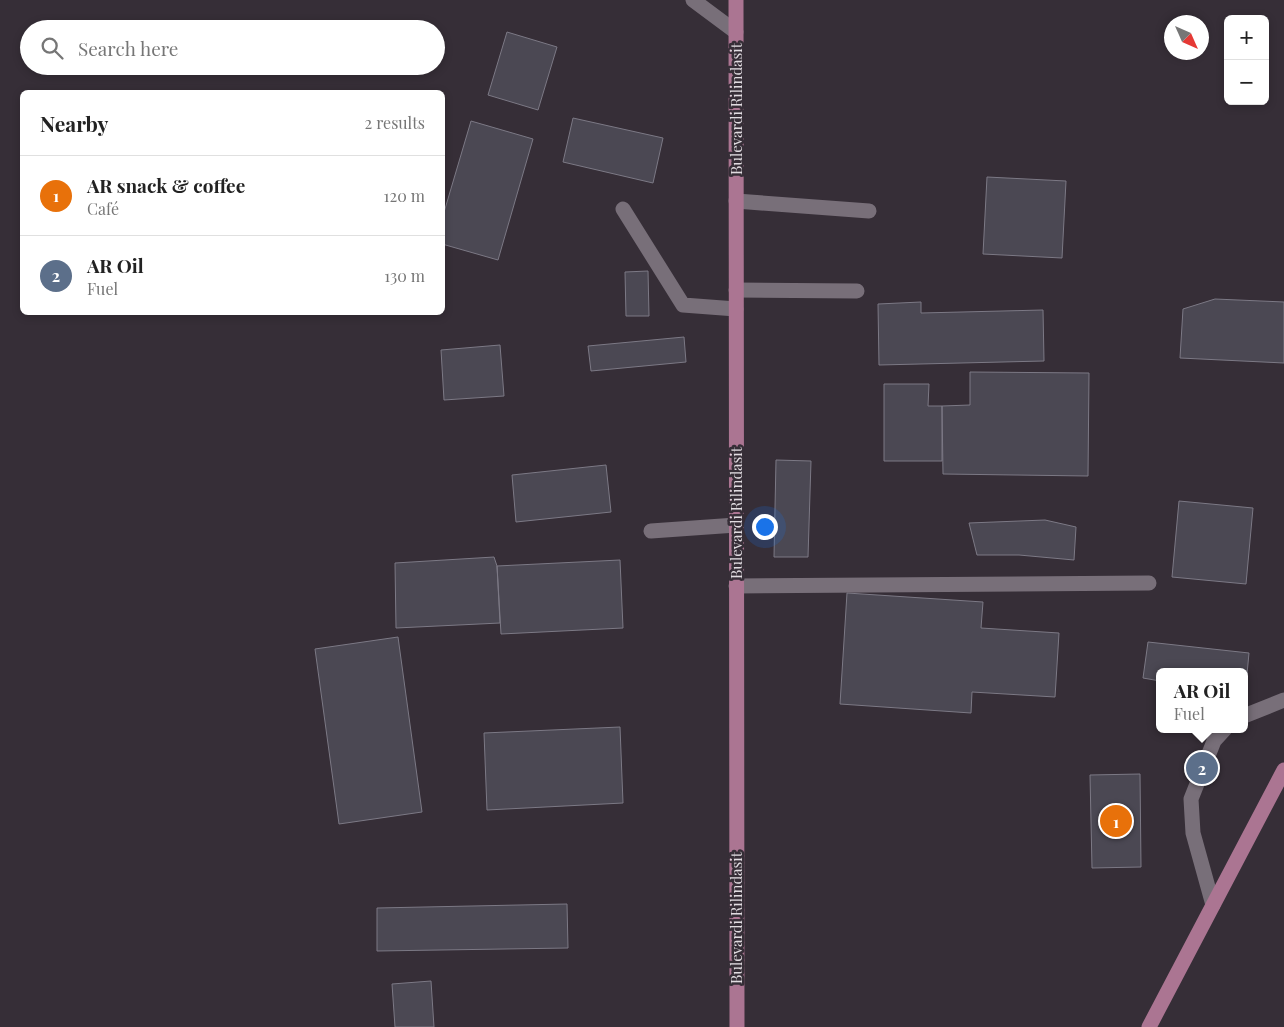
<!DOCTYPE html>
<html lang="en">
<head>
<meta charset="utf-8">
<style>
	:root { --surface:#fff; --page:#f6f6f6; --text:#222; --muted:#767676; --line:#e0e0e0; --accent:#0f766e }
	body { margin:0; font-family:"Playfair Display",serif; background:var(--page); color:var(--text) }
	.controls { position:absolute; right:15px; top:15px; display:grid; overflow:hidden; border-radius:8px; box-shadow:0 2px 8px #0003 }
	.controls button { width:45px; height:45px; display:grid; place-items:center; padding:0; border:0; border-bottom:1px solid var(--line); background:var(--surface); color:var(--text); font:25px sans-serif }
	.compass { position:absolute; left:1164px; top:15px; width:45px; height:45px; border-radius:50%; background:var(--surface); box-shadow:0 2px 8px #0003; rotate:135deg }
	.you { position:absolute; left:764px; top:526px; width:18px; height:18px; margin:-12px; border:4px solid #fff; border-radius:50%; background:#1a73e8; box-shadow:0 0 0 8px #1a73e833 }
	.badge { display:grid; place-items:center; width:32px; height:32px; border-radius:50%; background:var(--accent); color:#fff; font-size:16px; font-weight:700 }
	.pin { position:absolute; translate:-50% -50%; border:2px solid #fff; box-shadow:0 1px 5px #0006 }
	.popup { position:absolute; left:1156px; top:668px; width:92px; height:65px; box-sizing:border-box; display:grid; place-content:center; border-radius:8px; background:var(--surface); filter:drop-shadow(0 1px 4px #0005); font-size:16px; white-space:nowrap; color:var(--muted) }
	.popup b { font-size:19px; color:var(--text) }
	.popup::after { content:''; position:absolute; left:50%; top:100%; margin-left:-10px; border:10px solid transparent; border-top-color:var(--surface) }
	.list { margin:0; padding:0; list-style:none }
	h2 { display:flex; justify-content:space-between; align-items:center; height:65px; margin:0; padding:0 20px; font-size:21px }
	h2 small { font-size:16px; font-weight:400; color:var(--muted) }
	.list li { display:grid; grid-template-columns:32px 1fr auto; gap:15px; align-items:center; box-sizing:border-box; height:80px; padding:0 20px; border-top:1px solid var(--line) }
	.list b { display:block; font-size:19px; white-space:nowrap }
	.list p { margin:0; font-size:16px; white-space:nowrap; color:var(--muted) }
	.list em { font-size:16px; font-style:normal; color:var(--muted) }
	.icon { flex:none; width:28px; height:28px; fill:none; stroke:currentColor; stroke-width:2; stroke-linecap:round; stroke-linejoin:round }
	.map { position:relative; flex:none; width:1284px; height:1027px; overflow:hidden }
	.search { position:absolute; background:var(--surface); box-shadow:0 2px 8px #0003; left:20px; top:20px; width:425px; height:55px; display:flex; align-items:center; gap:12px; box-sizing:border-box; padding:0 18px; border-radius:28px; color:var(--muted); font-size:19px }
	.panel { position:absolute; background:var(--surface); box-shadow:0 2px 8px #0003; left:20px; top:90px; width:425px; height:225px; border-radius:8px }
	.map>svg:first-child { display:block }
</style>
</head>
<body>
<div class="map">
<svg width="1284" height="1027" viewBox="0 0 1284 1027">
	<rect width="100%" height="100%" fill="#362e37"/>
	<!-- building -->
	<path fill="#4b4853" stroke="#7c7985" d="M507,32l50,15 -19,63 -50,-15z
		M573,118l90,20 -10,45 -90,-21z
		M471,121l62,18 -35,121 -56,-16v-25z
		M987,177l79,4 -4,77 -79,-4z
		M648,271l1,45h-23l-1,-44z
		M1215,299l69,3v61l-104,-5 3,-49z
		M921,302v11l122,-3 1,51 -165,4 -1,-61z
		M684,337l2,25 -95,9 -3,-25z
		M500,345l4,51 -60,4 -3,-50z
		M970,372l119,1 -1,103 -145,-2 -1,-68 28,-1z
		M884,384h45l-1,22h14v55h-58z
		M776,460l35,1 -3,96h-34z
		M606,465l5,47 -95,10 -4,-47z
		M1179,501l74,7 -7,76 -74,-7z
		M1045,520l31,7 -2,33 -55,-5h-42l-8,-32z
		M494,557l3,9 3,57 -104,5 -1,-65z
		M620,560l3,68 -122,6 -4,-68z
		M847,593l136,9 -2,26 78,5 -4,64 -83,-5 -1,21 -131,-9z
		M398,637l24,175 -83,12 -24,-175z
		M1148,642l101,11 -4,42 -1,-23h-84v9l-17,-3z
		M620,727l3,76 -136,7 -3,-77z
		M1140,774l1,93 -49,1 -2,-93z
		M567,904l1,44 -191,3v-43z
		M431,981l3,46h-39l-3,-43z"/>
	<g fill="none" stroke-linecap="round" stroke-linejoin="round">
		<!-- minor -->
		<path stroke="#786f79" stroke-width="15" d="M693,0l43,32
			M736,201l133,10
			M623,209l60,96 53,4
			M736,290l121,1
			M651,531l85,-6
			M736,586l413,-3
			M1244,716l40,-16
			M1213,905l-20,-72 -2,-34 23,-58 11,-12"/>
		<!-- major -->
		<path stroke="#ab7592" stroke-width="15" d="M736,0l1,1027
			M1149,1027l135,-257"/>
	</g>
	<g text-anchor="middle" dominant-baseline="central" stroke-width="5" stroke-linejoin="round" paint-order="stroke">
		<!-- street labels -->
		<g font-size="15" fill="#e1dce1" stroke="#362e37">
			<text transform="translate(736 109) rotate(-90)">Bulevardi Rilindasit</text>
			<text transform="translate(736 513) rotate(-90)">Bulevardi Rilindasit</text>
			<text transform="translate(736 918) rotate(-90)">Bulevardi Rilindasit</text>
		</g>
	</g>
</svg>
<div class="controls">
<button>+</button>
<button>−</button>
</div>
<svg class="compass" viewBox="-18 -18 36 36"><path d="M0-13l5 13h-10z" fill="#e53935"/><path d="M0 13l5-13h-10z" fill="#767676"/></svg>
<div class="you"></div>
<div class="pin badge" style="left:1116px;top:821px;background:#e8710a">1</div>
<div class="pin badge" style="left:1202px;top:768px;background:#5c6f8a">2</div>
<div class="popup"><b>AR Oil</b>Fuel</div>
<div class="search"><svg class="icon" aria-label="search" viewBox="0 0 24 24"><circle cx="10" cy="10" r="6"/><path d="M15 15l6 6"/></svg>Search here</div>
<section class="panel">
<h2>Nearby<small>2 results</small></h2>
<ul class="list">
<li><span class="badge" style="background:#e8710a">1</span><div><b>AR snack &amp; coffee</b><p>Café</p></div><em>120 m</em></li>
<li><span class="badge" style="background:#5c6f8a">2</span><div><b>AR Oil</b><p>Fuel</p></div><em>130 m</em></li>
</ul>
</section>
</div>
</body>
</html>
